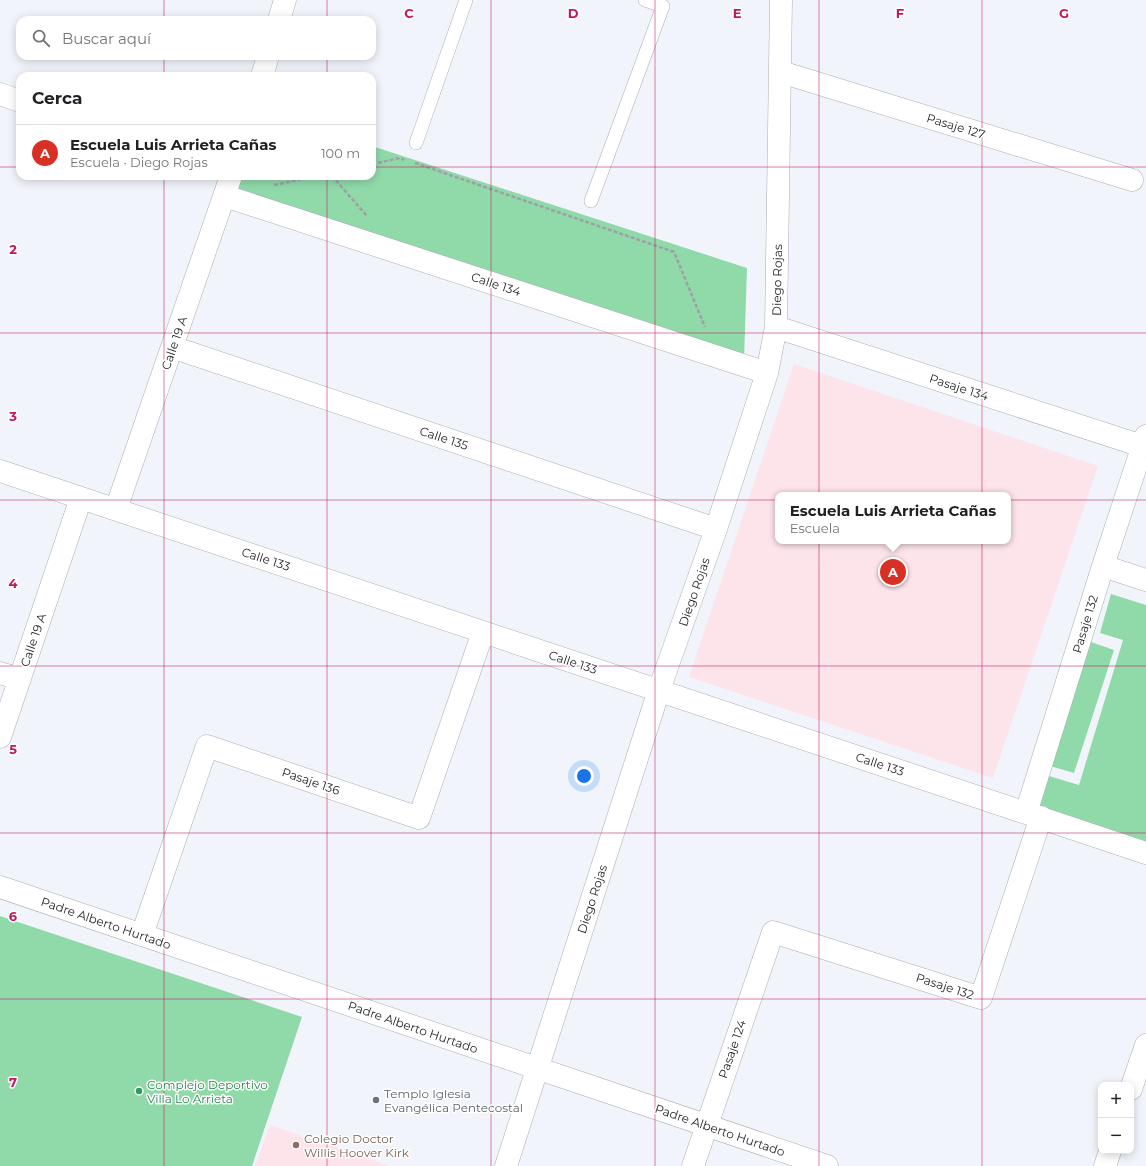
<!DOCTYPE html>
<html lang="es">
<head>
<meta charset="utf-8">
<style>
	:root { --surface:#fff; --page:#f6f6f6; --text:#202124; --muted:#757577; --line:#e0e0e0; --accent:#d93025 }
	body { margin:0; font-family:Montserrat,sans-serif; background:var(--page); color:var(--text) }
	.controls { position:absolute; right:12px; bottom:12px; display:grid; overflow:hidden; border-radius:8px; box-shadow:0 2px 10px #0003 }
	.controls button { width:36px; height:36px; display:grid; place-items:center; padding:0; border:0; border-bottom:1px solid var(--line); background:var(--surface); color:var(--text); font:20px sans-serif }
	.you { position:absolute; left:584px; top:776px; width:14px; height:14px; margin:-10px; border:3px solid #fff; border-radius:50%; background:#1a73e8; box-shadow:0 0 0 6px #1a73e833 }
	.badge { display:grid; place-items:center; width:26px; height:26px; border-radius:50%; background:var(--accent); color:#fff; font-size:13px; font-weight:700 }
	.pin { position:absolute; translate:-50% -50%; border:2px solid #fff; box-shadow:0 1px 4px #0006 }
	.popup { position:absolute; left:775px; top:492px; width:236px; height:52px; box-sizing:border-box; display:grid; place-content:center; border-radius:8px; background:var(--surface); filter:drop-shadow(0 1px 3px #0005); font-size:13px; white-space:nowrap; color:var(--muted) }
	.popup b { font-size:15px; color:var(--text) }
	.popup::after { content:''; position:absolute; left:50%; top:100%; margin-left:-8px; border:8px solid transparent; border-top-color:var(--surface) }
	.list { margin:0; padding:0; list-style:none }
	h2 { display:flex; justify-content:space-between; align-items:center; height:52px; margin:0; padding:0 16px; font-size:17px }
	h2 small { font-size:13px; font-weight:400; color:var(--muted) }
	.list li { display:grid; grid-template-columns:26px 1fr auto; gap:12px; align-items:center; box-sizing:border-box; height:56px; padding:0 16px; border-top:1px solid var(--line) }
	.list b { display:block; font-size:15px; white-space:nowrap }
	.list p { margin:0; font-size:13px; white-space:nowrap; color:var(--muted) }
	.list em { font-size:13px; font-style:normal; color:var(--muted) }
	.icon { flex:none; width:22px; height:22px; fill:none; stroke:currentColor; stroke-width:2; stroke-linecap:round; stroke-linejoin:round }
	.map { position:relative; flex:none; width:1146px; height:1166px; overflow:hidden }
	.search { position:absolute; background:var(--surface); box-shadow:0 2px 10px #0003; left:16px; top:16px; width:360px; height:44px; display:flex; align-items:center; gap:10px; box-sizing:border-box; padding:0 14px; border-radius:12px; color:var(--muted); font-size:15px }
	.panel { position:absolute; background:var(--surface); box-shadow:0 2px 10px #0003; left:16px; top:72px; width:360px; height:108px; border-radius:12px }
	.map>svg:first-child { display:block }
</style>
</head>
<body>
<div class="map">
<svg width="1146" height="1166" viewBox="0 0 1146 1166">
	<rect width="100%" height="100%" fill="#f1f5fb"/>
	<!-- education -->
	<path fill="#fde3ea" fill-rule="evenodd" d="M794,364l304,102 -105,312 -304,-101zM778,495h230v46h-230z
		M270,1125l120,41h-135z"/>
	<!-- green -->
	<path fill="#90daaa" d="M372,146l375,122 -3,92 -509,-168 6,-16h131z
		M1111,594l35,11v237l-107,-33 10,-33 30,9 44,-145 -23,-7z
		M1091,642l23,8 -40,123 -24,-7z
		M0,916l302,101 -50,149h-252z"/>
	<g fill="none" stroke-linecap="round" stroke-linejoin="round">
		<!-- service casing -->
		<g stroke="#aaaeb3" stroke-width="14">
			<path id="service" d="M416,143l50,-143
				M591,201l72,-195 -18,-6"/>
		</g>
		<!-- minor casing -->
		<g stroke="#aaaeb3" stroke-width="23">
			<path id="minor" d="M279,20l6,-20
				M781,72l351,108
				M262,76l6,-20
				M0,94l20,7
				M225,196l542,177
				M776,327l366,119
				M172,347l544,182
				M0,471l1146,382
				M116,509l115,-333
				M1103,566l43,14
				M0,673l20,6
				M0,737l81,-239
				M1026,813l77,-247 43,-130
				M0,887l827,279
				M142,935l65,-189 212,72 64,-186
				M1131,1089l15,-44
				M506,1166l153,-476 57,-161 51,-156 9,-46 5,-327
				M693,1166l80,-234 208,66 60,-181
				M1105,1166l5,-15"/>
		</g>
		<!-- path -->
		<path stroke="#9ea1a6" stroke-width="2.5" stroke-dasharray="4 2" stroke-linecap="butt" d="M415,163l259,89 31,75
			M372,164l28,-6 4,2
			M332,176l35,40
			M274,185l42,-9"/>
		<!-- service -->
		<use href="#service" stroke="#fff" stroke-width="13"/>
		<!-- minor -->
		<use href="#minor" stroke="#fff" stroke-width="22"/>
	</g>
	<!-- grid -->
	<path fill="none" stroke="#c2185b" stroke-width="1" stroke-opacity="0.55" d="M164,0v20M327,0v20M491,0v1166M655,0v1166M819,0v1166M982,0v1166M164,56v20M327,56v20M0,167h20M372,167h774M164,176v990M327,176v990M0,333h1146M0,500h1146M0,666h1146M0,833h1146M0,999h1146"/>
	<!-- markers -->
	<circle fill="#2e9e5b" stroke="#fff" stroke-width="1.5" cx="139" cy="1091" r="4"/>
	<circle fill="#6b7280" stroke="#fff" stroke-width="1.5" cx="376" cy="1100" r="4"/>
	<circle fill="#8d6e63" stroke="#fff" stroke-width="1.5" cx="296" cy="1145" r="4"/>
	<g text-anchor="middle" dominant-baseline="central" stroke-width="3" stroke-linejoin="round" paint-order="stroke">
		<!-- street labels -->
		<g font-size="12" fill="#1e1f22" stroke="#fff">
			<text transform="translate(956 126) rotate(17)">Pasaje 127</text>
			<text transform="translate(777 280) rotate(-89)">Diego Rojas</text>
			<text transform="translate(496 284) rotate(18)">Calle 134</text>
			<text transform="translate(174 343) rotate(-71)">Calle 19 A</text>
			<text transform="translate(959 387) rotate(18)">Pasaje 134</text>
			<text transform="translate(444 438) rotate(18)">Calle 135</text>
			<text transform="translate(266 559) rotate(18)">Calle 133</text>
			<text transform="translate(694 592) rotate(-71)">Diego Rojas</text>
			<text transform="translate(1085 624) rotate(-73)">Pasaje 132</text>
			<text transform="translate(33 640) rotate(-71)">Calle 19 A</text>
			<text transform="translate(573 662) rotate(18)">Calle 133</text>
			<text transform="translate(880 764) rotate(18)">Calle 133</text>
			<text transform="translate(311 781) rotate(19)">Pasaje 136</text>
			<text transform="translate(592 899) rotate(-72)">Diego Rojas</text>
			<text transform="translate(106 923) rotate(19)">Padre Alberto Hurtado</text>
			<text transform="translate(945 986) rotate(18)">Pasaje 132</text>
			<text transform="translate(413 1027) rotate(19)">Padre Alberto Hurtado</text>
			<text transform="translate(732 1049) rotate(-71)">Pasaje 124</text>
			<text transform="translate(720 1130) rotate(19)">Padre Alberto Hurtado</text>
		</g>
		<!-- leisure labels -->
		<g font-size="12" fill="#27864d" stroke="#fff" text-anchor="start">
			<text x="147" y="1084">Complejo Deportivo<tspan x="147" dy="14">Villa Lo Arrieta</tspan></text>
		</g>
		<!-- worship labels -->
		<g font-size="12" fill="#5b616d" stroke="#fff" text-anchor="start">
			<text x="384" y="1093">Templo Iglesia<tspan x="384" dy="14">Evangélica Pentecostal</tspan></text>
		</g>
		<!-- education labels -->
		<g font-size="12" fill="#785e54" stroke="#fff" text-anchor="start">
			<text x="304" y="1138">Colegio Doctor<tspan x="304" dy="14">Willis Hoover Kirk</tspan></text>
		</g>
	</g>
	<g font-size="13" text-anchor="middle" font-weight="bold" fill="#c2185b" stroke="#fff" stroke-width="3" stroke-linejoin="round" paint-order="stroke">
		<text x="409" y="18">C</text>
		<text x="573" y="18">D</text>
		<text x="737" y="18">E</text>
		<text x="900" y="18">F</text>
		<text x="1064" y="18">G</text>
		<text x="13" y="254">2</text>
		<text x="13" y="421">3</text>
		<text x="13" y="588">4</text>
		<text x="13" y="754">5</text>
		<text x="13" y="921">6</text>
		<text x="13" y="1087">7</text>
	</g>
</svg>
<div class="controls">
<button>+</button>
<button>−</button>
</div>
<div class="you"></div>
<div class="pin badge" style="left:893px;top:572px">A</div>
<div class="popup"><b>Escuela Luis Arrieta Cañas</b>Escuela</div>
<div class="search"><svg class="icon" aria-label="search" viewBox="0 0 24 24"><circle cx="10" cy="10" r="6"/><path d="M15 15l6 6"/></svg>Buscar aquí</div>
<section class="panel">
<h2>Cerca<small></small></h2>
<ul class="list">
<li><span class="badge">A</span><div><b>Escuela Luis Arrieta Cañas</b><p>Escuela · Diego Rojas</p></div><em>100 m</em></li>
</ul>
</section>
</div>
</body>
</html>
